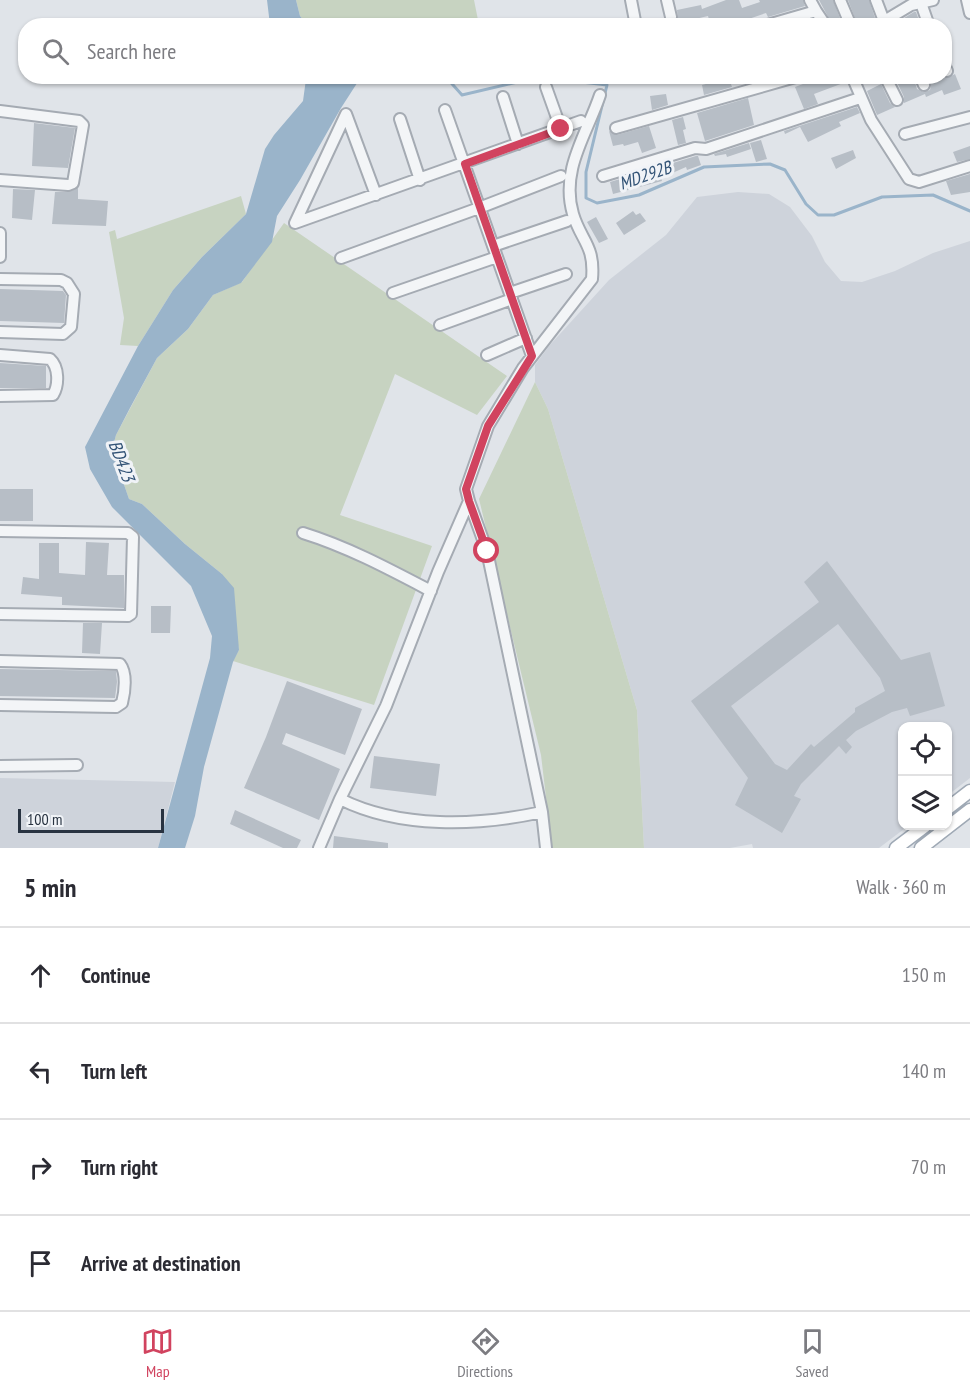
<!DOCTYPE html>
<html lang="en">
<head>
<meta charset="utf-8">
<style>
	:root { --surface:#fff; --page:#f2f2f3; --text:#2b2b33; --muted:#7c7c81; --line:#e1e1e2; --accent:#d1435f }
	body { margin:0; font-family:"PT Sans Narrow",sans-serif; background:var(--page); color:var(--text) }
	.controls { position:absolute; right:18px; bottom:18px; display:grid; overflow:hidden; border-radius:12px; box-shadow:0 2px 4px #0004 }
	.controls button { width:54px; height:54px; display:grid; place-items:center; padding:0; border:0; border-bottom:2px solid var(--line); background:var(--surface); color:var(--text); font:30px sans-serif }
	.scale { position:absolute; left:18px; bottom:15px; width:146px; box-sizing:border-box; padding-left:6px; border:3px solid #283341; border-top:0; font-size:16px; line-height:21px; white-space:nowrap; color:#283341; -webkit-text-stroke:4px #f0f3f7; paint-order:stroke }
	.stop { position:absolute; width:18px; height:18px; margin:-14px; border:4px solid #d1435f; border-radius:50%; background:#fff }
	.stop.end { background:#d1435f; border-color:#fff; box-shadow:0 2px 6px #0008 }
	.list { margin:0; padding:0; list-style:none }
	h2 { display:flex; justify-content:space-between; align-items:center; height:78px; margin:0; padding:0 24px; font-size:26px }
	h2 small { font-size:20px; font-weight:400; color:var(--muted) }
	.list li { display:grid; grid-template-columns:39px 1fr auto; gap:18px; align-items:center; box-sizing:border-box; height:96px; padding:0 24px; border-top:2px solid var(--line) }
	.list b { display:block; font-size:22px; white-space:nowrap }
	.list em { font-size:20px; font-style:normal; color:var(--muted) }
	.icon { flex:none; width:33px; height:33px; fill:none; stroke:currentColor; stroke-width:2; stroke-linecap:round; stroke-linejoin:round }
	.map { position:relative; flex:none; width:970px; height:848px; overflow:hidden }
	.search { position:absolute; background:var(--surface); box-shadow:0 2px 4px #0004; left:18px; right:18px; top:18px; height:66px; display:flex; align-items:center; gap:15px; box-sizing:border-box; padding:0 21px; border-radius:24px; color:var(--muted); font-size:22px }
	.sheet { height:462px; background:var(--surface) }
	nav { display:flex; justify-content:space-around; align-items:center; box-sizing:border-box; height:84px; border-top:2px solid var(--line); background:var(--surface); font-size:16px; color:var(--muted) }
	nav a { display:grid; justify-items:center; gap:3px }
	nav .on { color:var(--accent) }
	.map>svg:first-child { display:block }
</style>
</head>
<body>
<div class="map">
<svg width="970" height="848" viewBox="0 0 970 848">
	<rect width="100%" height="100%" fill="#e0e4e9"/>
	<!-- built -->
	<path fill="#ced3db" d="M738,192l31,2 21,13 22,29 13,26 16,19 21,1 33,-11 38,-18 37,-12v537l-22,17v-69h-46v100h6l-29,22h-126l-1,-4 -22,4h-86l-7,-138 -89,-301 -13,-27v-17l14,-19 60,-66 57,-45 31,-38z
		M0,778l175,4 -17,66h-158z"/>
	<!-- green -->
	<path fill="#c7d3c1" d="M296,0h178l5,25h-171l-8,-9z
		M241,196l5,18 -44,43 -29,33 -35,56 -18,-1 4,-27 -15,-86 6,-2 2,9z
		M284,223l223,153 -30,39 -82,-41 -55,141 92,31 -58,159 -141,-44 6,-11 -17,-76 -37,-30 -43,-40 -13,-5 -17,-49 4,-15 41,-77 31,-29 25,-34 29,-13z
		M535,382l13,27 89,301 7,138h-92l-11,-93 -62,-256z"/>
	<!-- water -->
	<path fill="#9ab4ca" d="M267,0h29l4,16 8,9h-38z
		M305,77h56l-20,31 -41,72 -23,36 -5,26 -31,41 -28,12 -25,34 -31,29 -27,50 -14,27 -4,15 17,49 13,5 43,40 37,30 12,14 5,62 -6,12 -29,105 -9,49 -10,32h-27l52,-190 2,-22 -21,-50 -79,-79 -22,-38 -5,-22 53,-101 35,-56 29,-33 44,-43 19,-65 9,-14 29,-34 3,-22z"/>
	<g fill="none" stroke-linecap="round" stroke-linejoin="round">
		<!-- stream -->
		<path stroke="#9ab4ca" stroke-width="3" d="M445,76l17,19 77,-18 68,8 -21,87v26l11,5 42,-8 65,-28 66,-3 15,6 21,34 12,11h16l48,-18 51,-2 37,16"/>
	</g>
	<!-- building -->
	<path fill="#b7bec6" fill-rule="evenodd" d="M726,0h13l3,8 18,-6 -1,-2h44l2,6 -37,11 -2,-4 -38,13h-17l-3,-10 -30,7 -1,-13 24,-5 1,4z
		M819,0h14l10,26h-10z
		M848,0h21l6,18 -6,8h-11z
		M916,12l5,14h-30l23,-14z
		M955,74l6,15 -17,6 -2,-5 -16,7 -1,-3 -21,9v-6l-10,-21h19l4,13 7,3 6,-2 1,-4 -3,-10 19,2z
		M824,76h21l1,6 -32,12 4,10 -14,5 -9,-22z
		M729,78l3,9 -28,8 -2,-10z
		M881,84l9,19 5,4 -18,8 -10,-24z
		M666,94l2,11 -16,5 -2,-14z
		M748,98l6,27 -49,16 -8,-28z
		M857,107l3,6 -21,9 2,4 -33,16 -8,-15 -15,7 -1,-3z
		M683,117l3,12 -3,1 3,13 -8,2 -6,-25z
		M34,123l41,5 -7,40 -36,-2z
		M649,126l7,22 -14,5 -4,-11 -14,4 -1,-2 -10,2 -4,-15 8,4z
		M761,140l6,19 -11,3 -6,-19z
		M749,143l2,6 -24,8 -1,-3 -11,2 -1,-2z
		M970,146v13l-13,3 -4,-10z
		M853,150l3,8 -20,11 -5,-11z
		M696,156h2l3,9 -14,5 -1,-3 -25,11 1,3 -49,13 -3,-12z
		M970,174v18l-19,3 -5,-14z
		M78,188v11l30,2 -2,25 -54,-2 3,-32h13z
		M13,189l22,1 -3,30 -20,-2z
		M633,211l3,4 4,-2 6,8 -22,14 -8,-12z
		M596,217l12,22 -9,4 -12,-21z
		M0,289l63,2 3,4 -2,28 -64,-2z
		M0,363l46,3v22h-46z
		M0,489h33v32h-33z
		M86,542l23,1 -2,32h17v33l-62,-3v-8l-41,-3 2,-17 16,2v-36h20v30l26,2z
		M827,561l74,99 29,-8 15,54 -35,10 -3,-8 -15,4 -36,19 -10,9 6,7 -6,7 -7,-8 -38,38 -7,12 7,3 -19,34 -47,-28 13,-27 -57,-77 128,-99 -15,-20zM838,624l42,54 5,13 -30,17v4l-41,35 -3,-3 -24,26 -12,-6 -44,-58z
		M151,606h20l-1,27h-19z
		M83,623h19l-2,31 -18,-1z
		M0,669l116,2 1,11 -2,16 -115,-2z
		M287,681l75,28 -17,46 -59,-22 -4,11 58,25 -21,51 -75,-32 22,-51z
		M374,756l66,8 -4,32 -66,-8z
		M235,810l66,30 -4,8h-14l-53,-24z
		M334,836l54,7v5h-55z"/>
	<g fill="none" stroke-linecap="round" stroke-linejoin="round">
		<!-- minor casing -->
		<g stroke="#a5abb3" stroke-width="14">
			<path id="minor" d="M631,0l5,26
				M667,0l4,17
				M810,0l6,11
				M840,0l11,26
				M876,0l8,21
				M967,0l3,13
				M921,3l8,23
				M764,26l52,-15 10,15
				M876,26l35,-21 22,-5
				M944,64l3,7
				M852,76l19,44 38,59 10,3 51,-16
				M885,76l12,24
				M920,76l4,9
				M546,87l15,42
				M503,97l15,47
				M445,110l87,246
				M0,111l79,10 4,4 -10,58 -5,2 -68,-5
				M400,119l20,61
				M616,128l183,-52
				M905,134l65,-17
				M603,176l92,-28 11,1 154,-51
				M376,195l-30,-81 -51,109 286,-102
				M0,233v24
				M493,246l74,-25
				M341,258l138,-50 82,-32
				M0,279l61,1 6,3 7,11 -3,33 -8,7 -63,-2
				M393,293l104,-36
				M510,293l56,-19
				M440,325l72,-26
				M0,355l50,4c9,8 9,26 3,36l-53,1
				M487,355l39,-17
				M469,501l18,50 55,261 4,36
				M0,531l128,2 5,4 -2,77 -3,2 -128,-2
				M303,533c45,14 86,36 128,58
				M0,661l120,3c7,9 5,27 2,39l-6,4 -116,-2
				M0,766l77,-1
				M340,799c60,30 138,27 202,13
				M319,848l21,-49 46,-93 52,-134 31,-71 -3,-12 22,-63 35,-58 69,-89c3,-34 -11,-38 -19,-65 -13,-44 14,-80 27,-119"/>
		</g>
		<!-- major casing -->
		<g stroke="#9fa9b5" stroke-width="15">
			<path id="major" d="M948,808l22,-17
				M896,848l29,-22
				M921,848l49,-38"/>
		</g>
		<!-- minor -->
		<use href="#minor" stroke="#f3f5f7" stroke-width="10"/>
		<!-- major -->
		<use href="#major" stroke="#fff" stroke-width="12"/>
	</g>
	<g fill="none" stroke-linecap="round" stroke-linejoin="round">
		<!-- route -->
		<path stroke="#d1435f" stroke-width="8" d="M487,551l-18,-50 -3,-12 22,-63 44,-70 -67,-192 96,-35"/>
	</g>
	<g text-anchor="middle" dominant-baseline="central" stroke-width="6" stroke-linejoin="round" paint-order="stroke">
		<!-- water labels -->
		<g font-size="18" font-style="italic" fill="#325376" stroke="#f0f3f7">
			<text transform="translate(645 175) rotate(-19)">MD292B</text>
			<text transform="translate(122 461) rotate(69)">BD423</text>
		</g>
	</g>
</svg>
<div class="controls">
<button><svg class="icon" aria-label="locate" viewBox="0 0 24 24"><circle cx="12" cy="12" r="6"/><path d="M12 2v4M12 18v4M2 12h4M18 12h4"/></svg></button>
<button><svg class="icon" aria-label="layers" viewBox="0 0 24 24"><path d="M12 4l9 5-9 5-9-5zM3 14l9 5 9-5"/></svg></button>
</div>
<div class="scale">100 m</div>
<div class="stop" style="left:487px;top:551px"></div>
<div class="stop end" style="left:561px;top:129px"></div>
<div class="search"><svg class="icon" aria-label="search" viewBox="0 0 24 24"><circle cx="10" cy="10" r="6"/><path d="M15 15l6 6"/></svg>Search here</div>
</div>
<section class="sheet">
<h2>5 min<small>Walk · 360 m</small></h2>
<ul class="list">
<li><svg class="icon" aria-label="ahead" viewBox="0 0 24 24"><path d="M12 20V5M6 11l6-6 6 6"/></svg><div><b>Continue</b></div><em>150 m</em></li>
<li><svg class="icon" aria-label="left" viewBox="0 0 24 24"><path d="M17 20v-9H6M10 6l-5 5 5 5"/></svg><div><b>Turn left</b></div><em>140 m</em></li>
<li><svg class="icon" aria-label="right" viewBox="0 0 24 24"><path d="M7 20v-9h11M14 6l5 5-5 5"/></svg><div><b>Turn right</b></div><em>70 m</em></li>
<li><svg class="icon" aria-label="arrive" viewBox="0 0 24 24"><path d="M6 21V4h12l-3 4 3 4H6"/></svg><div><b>Arrive at destination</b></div></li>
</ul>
</section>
<nav>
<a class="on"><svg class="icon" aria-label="map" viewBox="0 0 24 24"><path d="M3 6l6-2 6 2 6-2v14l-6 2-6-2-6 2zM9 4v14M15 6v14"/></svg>Map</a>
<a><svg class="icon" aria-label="directions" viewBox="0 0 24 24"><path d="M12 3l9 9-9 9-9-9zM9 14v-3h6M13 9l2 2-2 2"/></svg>Directions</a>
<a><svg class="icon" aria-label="saved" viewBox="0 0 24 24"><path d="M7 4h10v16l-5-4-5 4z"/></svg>Saved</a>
</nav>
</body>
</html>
